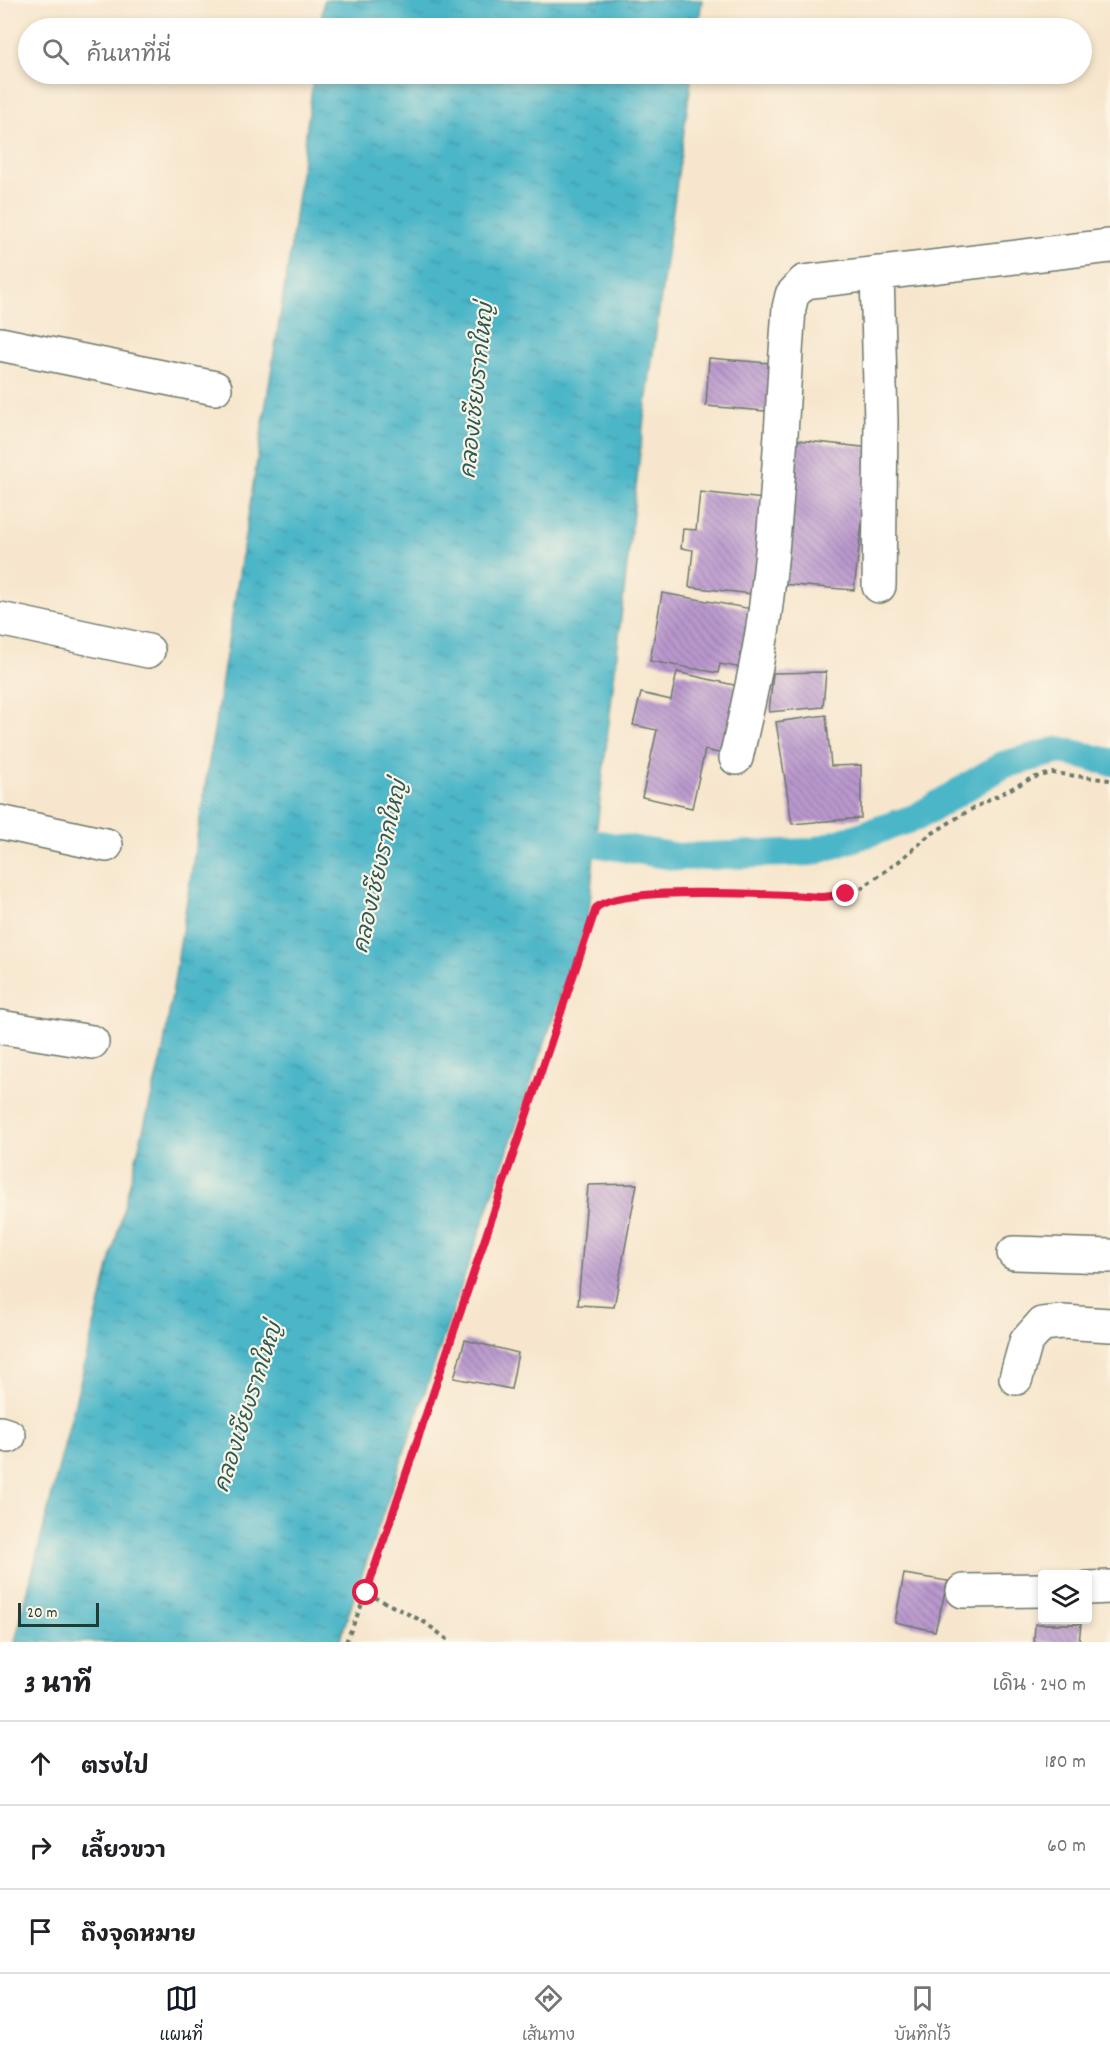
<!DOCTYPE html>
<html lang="th">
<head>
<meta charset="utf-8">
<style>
	:root { --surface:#fff; --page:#f6f6f6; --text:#202124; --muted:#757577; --line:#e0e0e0; --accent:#111827 }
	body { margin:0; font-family:Dekko,"Playpen Sans Thai",sans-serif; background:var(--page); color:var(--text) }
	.controls { position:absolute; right:18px; bottom:18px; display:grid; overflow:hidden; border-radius:6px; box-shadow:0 3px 9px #0003 }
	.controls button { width:54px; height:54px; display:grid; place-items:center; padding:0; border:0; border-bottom:2px solid var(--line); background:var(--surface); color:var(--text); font:30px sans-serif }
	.scale { position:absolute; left:18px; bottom:15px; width:81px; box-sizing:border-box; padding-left:6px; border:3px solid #1f3d34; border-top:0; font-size:16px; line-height:21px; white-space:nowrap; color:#1f3d34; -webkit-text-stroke:4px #fcf5e5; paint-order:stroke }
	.stop { position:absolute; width:18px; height:18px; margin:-14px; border:4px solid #e11d48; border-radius:50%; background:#fff }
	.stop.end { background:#e11d48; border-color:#fff; box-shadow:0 2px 6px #0008 }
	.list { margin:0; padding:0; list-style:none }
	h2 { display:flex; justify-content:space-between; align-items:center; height:78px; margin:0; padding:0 24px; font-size:26px }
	h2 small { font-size:20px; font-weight:400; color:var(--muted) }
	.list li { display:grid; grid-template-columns:39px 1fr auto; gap:18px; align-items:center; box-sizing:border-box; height:84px; padding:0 24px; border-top:2px solid var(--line) }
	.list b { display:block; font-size:22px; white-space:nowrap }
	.list em { font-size:20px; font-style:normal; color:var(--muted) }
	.icon { flex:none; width:33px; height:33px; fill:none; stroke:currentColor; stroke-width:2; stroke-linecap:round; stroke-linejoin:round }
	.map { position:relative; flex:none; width:1110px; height:1642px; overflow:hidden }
	.search { position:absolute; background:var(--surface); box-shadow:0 3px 9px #0003; left:18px; right:18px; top:18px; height:66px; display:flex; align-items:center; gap:15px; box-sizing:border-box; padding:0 21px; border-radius:33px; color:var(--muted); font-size:22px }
	.sheet { height:330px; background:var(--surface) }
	nav { display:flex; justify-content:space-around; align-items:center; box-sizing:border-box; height:84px; border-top:2px solid var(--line); background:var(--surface); font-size:16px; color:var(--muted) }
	nav a { display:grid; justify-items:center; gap:3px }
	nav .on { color:var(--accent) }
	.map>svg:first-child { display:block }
</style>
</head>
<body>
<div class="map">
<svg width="1110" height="1642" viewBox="0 0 1110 1642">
	<defs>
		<pattern id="water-ripples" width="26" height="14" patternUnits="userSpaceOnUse" patternTransform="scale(1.5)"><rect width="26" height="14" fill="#4bb6c8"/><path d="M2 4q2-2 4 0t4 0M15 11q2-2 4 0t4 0" fill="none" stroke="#3e95a3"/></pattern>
		<pattern id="building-back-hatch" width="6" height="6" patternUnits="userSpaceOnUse" patternTransform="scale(1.5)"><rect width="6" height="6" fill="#ba98ce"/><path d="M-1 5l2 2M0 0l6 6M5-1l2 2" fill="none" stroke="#977da8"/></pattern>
	</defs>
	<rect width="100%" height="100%" fill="#fcf5e5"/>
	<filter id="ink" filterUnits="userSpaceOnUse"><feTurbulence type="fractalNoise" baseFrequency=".0167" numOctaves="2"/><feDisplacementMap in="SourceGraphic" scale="12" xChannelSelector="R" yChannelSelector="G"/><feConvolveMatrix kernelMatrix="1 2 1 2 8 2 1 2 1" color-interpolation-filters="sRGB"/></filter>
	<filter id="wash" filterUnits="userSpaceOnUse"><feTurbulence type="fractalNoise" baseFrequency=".008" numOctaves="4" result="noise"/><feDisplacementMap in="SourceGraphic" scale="24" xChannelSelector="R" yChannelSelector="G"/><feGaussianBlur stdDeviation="1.35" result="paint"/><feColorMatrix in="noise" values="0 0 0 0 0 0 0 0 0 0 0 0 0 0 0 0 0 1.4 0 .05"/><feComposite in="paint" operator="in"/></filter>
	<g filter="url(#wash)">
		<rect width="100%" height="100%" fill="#f7e6cd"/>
		<!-- water -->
		<path fill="url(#water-ripples)" stroke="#357a7e" stroke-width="1.5" d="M324,0h378l-4,28h-378z
			M314,74h378l-48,344 -49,425 -6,71 -250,728h-324l148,-591 128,-804z"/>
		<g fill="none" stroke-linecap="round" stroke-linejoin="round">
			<!-- canal -->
			<path stroke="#4bb6c8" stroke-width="28" d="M557,837l121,20 134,-5 105,-35 86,-52 57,-15 50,12"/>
		</g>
		<g id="blocks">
			<!-- building -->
			<path fill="url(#building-back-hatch)" d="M709,358l72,6 -4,48 -71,-6z
				M798,440l73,8 -17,142 -74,-6z
				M700,492l73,8 -11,95 -73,-8 4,-37 -12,-2 2,-19 13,1z
				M662,593l96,17 -10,59 -28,-5 -2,9 -68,-12z
				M677,672l70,16 -15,68 -27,-6 -13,58 -50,-11 15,-67 -24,-5 8,-32 30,7z
				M826,672l-3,35 -54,5 4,-39z
				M826,715l5,51 30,-1v53l-69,6 -16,-102z
				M637,1184l-23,123 -36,-2 10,-120z
				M465,1340l53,13 -7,36 -57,-11z
				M904,1574l44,7 -13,50 -40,-9z
				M1035,1624h46l-2,18h-45z"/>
		</g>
	</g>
	<g filter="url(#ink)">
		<use href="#blocks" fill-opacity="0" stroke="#6b786a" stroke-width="1.5"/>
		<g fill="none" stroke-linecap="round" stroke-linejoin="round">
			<!-- minor casing -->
			<g stroke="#6b786a" stroke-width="36">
				<path id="minor" d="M877,273l4,149 -2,164
					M0,344l215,44
					M0,619l148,32
					M736,758c12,-54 25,-107 31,-162 12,-96 15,-192 22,-288l3,-13 12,-13 306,-36
					M0,822l106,23
					M0,1027l92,15
					M1014,1253l96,3
					M1016,1378l10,-36 16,-18 20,-2 48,3
					M0,1433l9,3
					M1088,1588l22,-1
					M963,1591l79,-1"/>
			</g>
			<!-- path -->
			<path stroke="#6b786a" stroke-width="4" stroke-dasharray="4.5 4.5" stroke-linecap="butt" d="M366,1593l58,29 27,20
				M346,1642l27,-64 223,-670c26,-24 188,-13 228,-11l22,-3 16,-6 40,-29 26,-23 40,-25 64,-33 20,-5 58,7"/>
			<!-- minor -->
			<use href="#minor" stroke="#fff" stroke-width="33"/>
		</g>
	</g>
	<g fill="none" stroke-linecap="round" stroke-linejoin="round" filter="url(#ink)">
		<!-- route -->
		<path stroke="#e11d48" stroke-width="8" d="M366,1593l230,-685c25,-24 188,-13 228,-11l22,-3"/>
	</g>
	<g text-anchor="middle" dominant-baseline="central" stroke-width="4.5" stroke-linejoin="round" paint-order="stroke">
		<!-- water labels -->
		<g font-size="22" font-style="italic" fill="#2a5b59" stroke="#fcf5e5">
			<text transform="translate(479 391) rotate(-84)">คลองเชียงรากใหญ่</text>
			<text transform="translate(382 867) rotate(-77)">คลองเชียงรากใหญ่</text>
			<text transform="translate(250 1408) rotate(-72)">คลองเชียงรากใหญ่</text>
		</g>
	</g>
</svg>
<div class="controls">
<button><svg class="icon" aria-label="layers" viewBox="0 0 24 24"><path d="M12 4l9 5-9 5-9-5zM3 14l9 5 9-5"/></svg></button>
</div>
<div class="scale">20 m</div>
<div class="stop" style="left:366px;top:1593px"></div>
<div class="stop end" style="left:846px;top:894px"></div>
<div class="search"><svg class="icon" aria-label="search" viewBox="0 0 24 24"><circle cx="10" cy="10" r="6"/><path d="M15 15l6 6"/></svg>ค้นหาที่นี่</div>
</div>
<section class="sheet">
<h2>3 นาที<small>เดิน · 240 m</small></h2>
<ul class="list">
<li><svg class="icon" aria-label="ahead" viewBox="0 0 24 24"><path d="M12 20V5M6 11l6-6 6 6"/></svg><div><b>ตรงไป</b></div><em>180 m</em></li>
<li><svg class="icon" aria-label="right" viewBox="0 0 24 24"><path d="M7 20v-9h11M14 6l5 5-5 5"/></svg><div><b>เลี้ยวขวา</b></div><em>60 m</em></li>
<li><svg class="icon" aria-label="arrive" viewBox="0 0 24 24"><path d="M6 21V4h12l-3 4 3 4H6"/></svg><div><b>ถึงจุดหมาย</b></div></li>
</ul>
</section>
<nav>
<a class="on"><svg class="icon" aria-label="map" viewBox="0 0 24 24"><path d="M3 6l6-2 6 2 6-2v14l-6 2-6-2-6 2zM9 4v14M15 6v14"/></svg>แผนที่</a>
<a><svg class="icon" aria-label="directions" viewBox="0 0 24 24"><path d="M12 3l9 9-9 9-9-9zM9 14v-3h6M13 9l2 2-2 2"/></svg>เส้นทาง</a>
<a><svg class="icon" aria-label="saved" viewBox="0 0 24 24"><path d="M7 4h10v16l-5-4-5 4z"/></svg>บันทึกไว้</a>
</nav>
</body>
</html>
